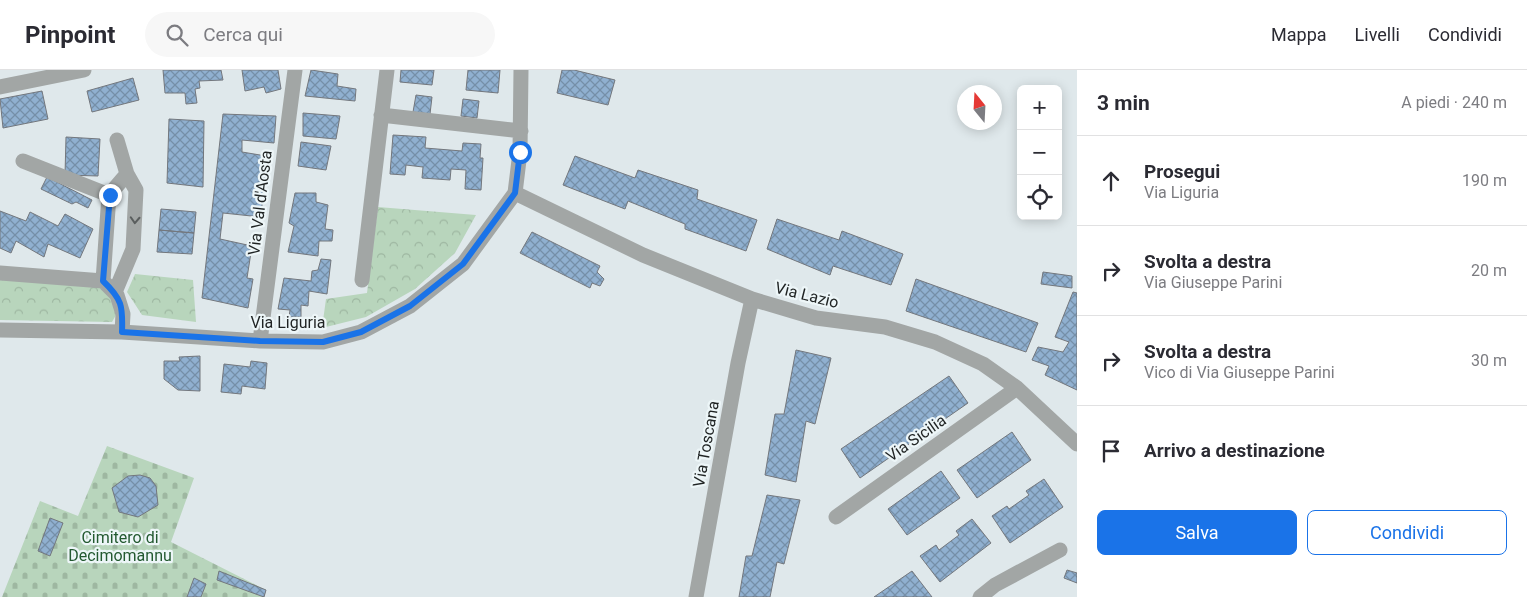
<!DOCTYPE html>
<html lang="it">
<head>
<meta charset="utf-8">
<style>
	:root { --surface:#fff; --page:#f7f7f7; --text:#2b2b33; --muted:#7c7c81; --line:#e1e1e2; --accent:#1a73e8 }
	body { margin:0; font-family:Roboto,sans-serif; background:var(--page); color:var(--text) }
	.controls { position:absolute; right:15px; top:15px; display:grid; overflow:hidden; border-radius:8px; box-shadow:0 2px 12px #0003 }
	.controls button { width:45px; height:45px; display:grid; place-items:center; padding:0; border:0; border-bottom:1px solid var(--line); background:var(--surface); color:var(--text); font:25px sans-serif }
	.compass { position:absolute; left:957px; top:15px; width:45px; height:45px; border-radius:50%; background:var(--surface); box-shadow:0 2px 12px #0003; rotate:342deg }
	.stop { position:absolute; width:15px; height:15px; margin:-11px; border:4px solid #1a73e8; border-radius:50%; background:#fff }
	.stop.end { background:#1a73e8; border-color:#fff; box-shadow:0 1px 5px #0008 }
	.list { margin:0; padding:0; list-style:none }
	h2 { display:flex; justify-content:space-between; align-items:center; height:65px; margin:0; padding:0 20px; font-size:21px }
	h2 small { font-size:16px; font-weight:400; color:var(--muted) }
	.list li { display:grid; grid-template-columns:32px 1fr auto; gap:15px; align-items:center; box-sizing:border-box; height:90px; padding:0 20px; border-top:1px solid var(--line) }
	.list b { display:block; font-size:19px; white-space:nowrap }
	.list p { margin:0; font-size:16px; white-space:nowrap; color:var(--muted) }
	.list em { font-size:16px; font-style:normal; color:var(--muted) }
	.actions { display:flex; gap:10px; padding:15px 20px }
	.actions a { flex:1; padding:11px 0; border:1px solid var(--accent); border-radius:8px; text-align:center; font-size:18px; color:var(--accent) }
	.actions .main { background:var(--accent); color:#fff }
	.icon { flex:none; width:28px; height:28px; fill:none; stroke:currentColor; stroke-width:2; stroke-linecap:round; stroke-linejoin:round }
	.map { position:relative; flex:none; width:1077px; height:527px; overflow:hidden }
	header { display:flex; align-items:center; gap:30px; box-sizing:border-box; height:70px; padding:0 25px; background:var(--surface); border-bottom:1px solid var(--line) }
	header strong { font-size:24px }
	nav { display:flex; gap:28px; margin-inline-start:auto; font-size:18px }
	.search { width:350px; height:45px; background:var(--page); display:flex; align-items:center; gap:12px; box-sizing:border-box; padding:0 18px; border-radius:28px; color:var(--muted); font-size:19px }
	main { display:flex }
	aside { flex:1; background:var(--surface) }
	.map>svg:first-child { display:block }
</style>
</head>
<body>
<header>
<strong>Pinpoint</strong>
<div class="search"><svg class="icon" aria-label="search" viewBox="0 0 24 24"><circle cx="10" cy="10" r="6"/><path d="M15 15l6 6"/></svg>Cerca qui</div>
<nav><a>Mappa</a><a>Livelli</a><a>Condividi</a></nav>
</header>
<main>
<div class="map">
<svg width="1077" height="527" viewBox="0 0 1077 527">
	<defs>
		<pattern id="cemetery-stones" width="16" height="16" patternUnits="userSpaceOnUse" patternTransform="scale(1.25)"><rect width="16" height="16" fill="#b8d5bc"/><path d="M2 7V4a2 2 0 0 1 4 0v3zM10 15v-3a2 2 0 0 1 4 0v3z" fill="#9eb7a1"/></pattern>
		<pattern id="park-crowns" width="20" height="18" patternUnits="userSpaceOnUse" patternTransform="scale(1.25)"><rect width="20" height="18" fill="#b8d5bc"/><path d="M2 6a3 3 0 1 1 6 0M12 15a3 3 0 1 1 6 0" fill="none" stroke="#9eb7a1"/></pattern>
		<pattern id="building-cross-hatch" width="8" height="8" patternUnits="userSpaceOnUse" patternTransform="scale(1.25)"><rect width="8" height="8" fill="#90b0d0"/><path d="M0 0l8 8M0 8l8-8" fill="none" stroke="#758fa8"/></pattern>
	</defs>
	<rect width="100%" height="100%" fill="#dfe8eb"/>
	<!-- cemetery -->
	<path fill="url(#cemetery-stones)" d="M107,376l87,32 -23,64 95,48 -2,7h-262l38,-96 38,15z"/>
	<!-- park -->
	<path fill="url(#park-crowns)" d="M378,137l98,8 -21,38 -40,36 -49,28 -44,11 4,-29 41,-6z
		M135,204l58,6 3,42 -54,-7 -15,-23z
		M0,208l99,7 21,23 -8,14 -112,-2z"/>
	<!-- building -->
	<path fill="url(#building-cross-hatch)" stroke="#73777d" d="M163,0h58l2,10 -24,1 1,7 -5,1 2,14 -11,1 -1,-11h-20z
		M242,0h36l3,19 -15,4 -2,-6 -19,4z
		M311,0l27,4 -1,12 19,3 -1,12 -50,-5z
		M401,0h33l-2,15 -32,-3z
		M468,0h32l-2,23 -32,-3z
		M562,0h12l41,10 -7,25 -51,-12z
		M133,8l6,22 -47,12 -5,-21z
		M42,21l6,28 -45,9 -3,-29z
		M416,25l16,2 -2,17 -17,-2z
		M463,29l16,2 -2,17 -16,-2z
		M303,43l37,3 -4,23 -33,-3z
		M223,44l53,2 -2,27 -32,-3v12l24,4 -5,61 -38,-4 -3,26 32,7 -5,32 6,1 -5,29 -46,-10z
		M169,49l35,2 -1,66 -36,-4z
		M393,65l33,2 -1,11 37,3 1,-8 18,1 -1,14h3l-2,32 -16,-1 1,-19 -15,-1 -1,11 -28,-2 1,-11 -17,-2 -1,10 -15,-1z
		M66,67l34,2 -2,37 -33,-1z
		M301,72l30,4 -5,24 -28,-4z
		M575,86l60,22 3,-8 60,20 -1,9 60,21 -11,31 -61,-22v-5l-57,-23 -3,8 -62,-24z
		M47,107l45,23 -4,8 -12,-6 -4,2 -31,-15z
		M295,123h21v9l12,3 -3,24 8,1 -1,11h-13l-1,15 -30,-4 6,-26 -5,-3z
		M161,139l35,3 -2,21 -35,-3z
		M0,141l26,10 4,-9 28,14 7,-12 28,15 -13,29 -32,-14 -4,13 -28,-16 -5,12 -11,-5z
		M777,149l62,21 3,-9 61,23 -12,31 -58,-19 -3,9 -63,-26z
		M159,160l35,3 -2,21 -35,-2z
		M532,162l68,34 -3,6 7,7 -4,7 -8,-3 -2,5 -70,-35z
		M321,189l10,1 -4,34 -18,-3 -1,15 -7,-1v12h-12l1,-7 -12,-1 6,-31 27,3 1,-10 6,-1z
		M1043,202l29,4v12l-31,-4z
		M916,209l122,44 -12,29 -120,-41z
		M1073,222l4,1v97l-32,-15 4,-9 -17,-6 6,-13 25,5 6,-10 -14,-5z
		M796,280l35,8 -16,66 -9,-3 -10,61 -31,-7 10,-61h9z
		M200,286v35l-22,-1 -14,-11v-18h16l-1,-4z
		M251,291l16,2 -2,26 -23,-3 -1,8 -20,-2 3,-28 26,3z
		M949,306l19,27 -108,75 -19,-29z
		M1012,362l19,28 -54,38 -20,-28z
		M941,401l19,27 -53,37 -19,-26z
		M140,405l10,3 6,8 2,19 -20,12 -19,-5 -7,-24 16,-12z
		M1044,409l19,28 -53,36 -18,-27 15,-10 2,3 20,-14 -3,-4z
		M767,425l33,5 -16,64 -7,-2 -7,35h-31l7,-41h6z
		M50,448l13,5 -13,33 -12,-5z
		M972,449l19,24 -51,39 -20,-26 16,-11 3,5 20,-15 -3,-4z
		M1067,500l10,3v10l-13,-5z
		M219,501l47,19 -2,7 -47,-17z
		M912,501l20,26h-58z
		M194,508l12,6 -5,13h-14z"/>
	<g fill="none" stroke-linecap="round" stroke-linejoin="round">
		<!-- street -->
		<path stroke="#a2a6a5" stroke-width="15" d="M0,17l84,-17
			M381,45l140,16
			M23,91l86,34
			M515,123l128,62 109,44 64,19 69,9 50,15 48,22 34,24 60,56
			M0,203l103,8 14,14 6,19 -1,18
			M362,210l25,-210
			M103,211l6,-86 18,-21 -10,-34
			M115,222l18,-43 3,-59 -9,-16
			M0,260l122,2 138,9 63,1 38,-10 49,-26 53,-42 52,-71 5,-41 1,-82
			M260,271l35,-271
			M836,447l181,-129
			M696,527l42,-234 14,-64
			M980,527l15,-12 65,-35"/>
	</g>
	<!-- one-way arrows -->
	<defs><path id="oneway-chevron" d="M-2-3.5L2.5 0L-2 3.5" fill="none" stroke-width="1.6" stroke-linecap="round" stroke-linejoin="round" transform="scale(1.25)"/></defs>
	<use stroke="#5a5e5e" href="#oneway-chevron" transform="translate(135 150) rotate(93)"/>
	<g fill="none" stroke-linecap="round" stroke-linejoin="round">
		<!-- route -->
		<path stroke="#1a73e8" stroke-width="6" d="M110,125l-7,86c19,18 20,25 19,51l138,9 63,1 38,-10 49,-26 53,-42 52,-71 5,-41"/>
	</g>
	<g text-anchor="middle" dominant-baseline="central" stroke-width="4.5" stroke-linejoin="round" paint-order="stroke">
		<!-- street labels -->
		<g font-size="16" fill="#1f2323" stroke="#edf6f8">
			<text transform="translate(260 133) rotate(-83)">Via Val d'Aosta</text>
			<text transform="translate(807 225) rotate(14)">Via Lazio</text>
			<text x="288" y="252">Via Liguria</text>
			<text transform="translate(916 368) rotate(-35)">Via Sicilia</text>
			<text transform="translate(706 374) rotate(-80)">Via Toscana</text>
		</g>
		<!-- park labels -->
		<g font-size="16" fill="#235930" stroke="#edf6f8">
			<text x="120" y="467">Cimitero di<tspan x="120" dy="18">Decimomannu</tspan></text>
		</g>
	</g>
</svg>
<div class="controls">
<button>+</button>
<button>−</button>
<button><svg class="icon" aria-label="locate" viewBox="0 0 24 24"><circle cx="12" cy="12" r="6"/><path d="M12 2v4M12 18v4M2 12h4M18 12h4"/></svg></button>
</div>
<svg class="compass" viewBox="-18 -18 36 36"><path d="M0-13l5 13h-10z" fill="#e53935"/><path d="M0 13l5-13h-10z" fill="#7c7c81"/></svg>
<div class="stop" style="left:520px;top:82px"></div>
<div class="stop end" style="left:110px;top:125px"></div>
</div>
<aside>
<h2>3 min<small>A piedi · 240 m</small></h2>
<ul class="list">
<li><svg class="icon" aria-label="ahead" viewBox="0 0 24 24"><path d="M12 20V5M6 11l6-6 6 6"/></svg><div><b>Prosegui</b><p>Via Liguria</p></div><em>190 m</em></li>
<li><svg class="icon" aria-label="right" viewBox="0 0 24 24"><path d="M7 20v-9h11M14 6l5 5-5 5"/></svg><div><b>Svolta a destra</b><p>Via Giuseppe Parini</p></div><em>20 m</em></li>
<li><svg class="icon" aria-label="right" viewBox="0 0 24 24"><path d="M7 20v-9h11M14 6l5 5-5 5"/></svg><div><b>Svolta a destra</b><p>Vico di Via Giuseppe Parini</p></div><em>30 m</em></li>
<li><svg class="icon" aria-label="arrive" viewBox="0 0 24 24"><path d="M6 21V4h12l-3 4 3 4H6"/></svg><div><b>Arrivo a destinazione</b></div></li>
</ul>
<div class="actions"><a class="main">Salva</a><a>Condividi</a></div>
</aside>
</main>
</body>
</html>
